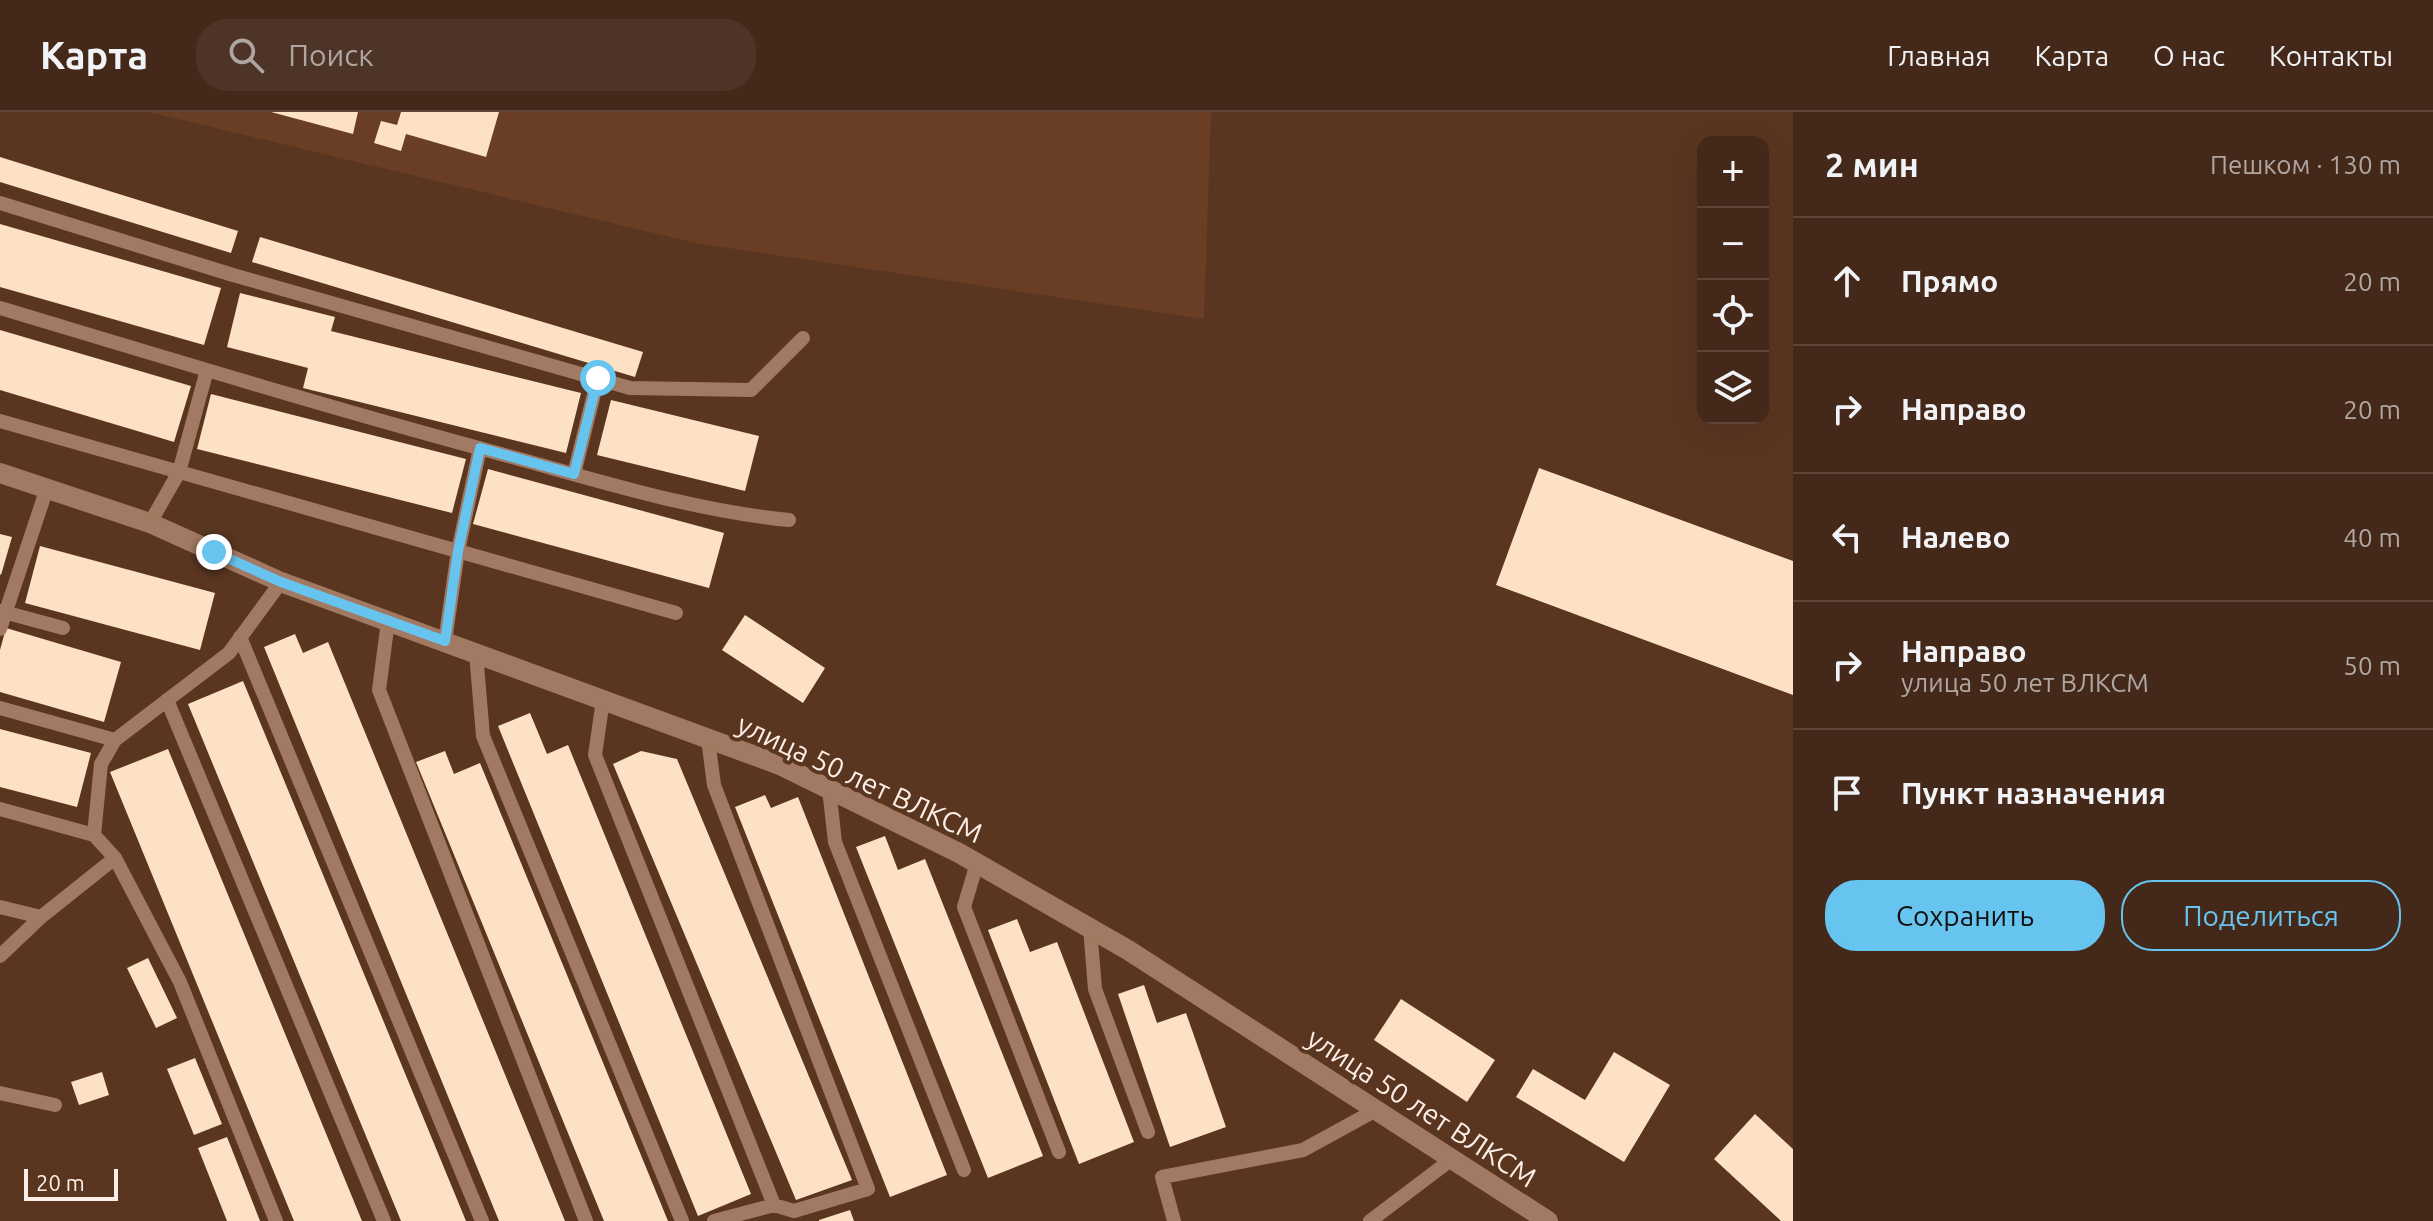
<!DOCTYPE html>
<html lang="ru">
<head>
<meta charset="utf-8">
<style>
	:root { --surface:#442819; --page:#4e3426; --text:#f1f3f6; --muted:#afa6a2; --line:#5c4438; --accent:#66c4ef }
	body { margin:0; font-family:Ubuntu,sans-serif; background:var(--page); color:var(--text) }
	.controls { position:absolute; right:24px; top:24px; display:grid; overflow:hidden; border-radius:16px; box-shadow:0 8px 32px #0002 }
	.controls button { width:72px; height:72px; display:grid; place-items:center; padding:0; border:0; border-bottom:2px solid var(--line); background:var(--surface); color:var(--text); font:40px sans-serif }
	.scale { position:absolute; left:24px; bottom:20px; width:94px; box-sizing:border-box; padding-left:8px; border:4px solid #fdeee7; border-top:0; font-size:22px; line-height:28px; white-space:nowrap; color:#fdeee7; -webkit-text-stroke:6px #5a3621; paint-order:stroke }
	.stop { position:absolute; width:24px; height:24px; margin:-18px; border:6px solid #66c4ef; border-radius:50%; background:#fff }
	.stop.end { background:#66c4ef; border-color:#fff; box-shadow:0 2px 8px #0008 }
	.list { margin:0; padding:0; list-style:none }
	h2 { display:flex; justify-content:space-between; align-items:center; height:104px; margin:0; padding:0 32px; font-size:34px }
	h2 small { font-size:26px; font-weight:400; color:var(--muted) }
	.list li { display:grid; grid-template-columns:52px 1fr auto; gap:24px; align-items:center; box-sizing:border-box; height:128px; padding:0 32px; border-top:2px solid var(--line) }
	.list b { display:block; font-size:30px; white-space:nowrap }
	.list p { margin:0; font-size:26px; white-space:nowrap; color:var(--muted) }
	.list em { font-size:26px; font-style:normal; color:var(--muted) }
	.actions { display:flex; gap:16px; padding:24px 32px }
	.actions a { flex:1; padding:18px 0; border:2px solid var(--accent); border-radius:32px; text-align:center; font-size:28px; color:var(--accent) }
	.actions .main { background:var(--accent); color:#111 }
	.icon { flex:none; width:44px; height:44px; fill:none; stroke:currentColor; stroke-width:2; stroke-linecap:round; stroke-linejoin:round }
	.map { position:relative; flex:none; width:1793px; height:1109px; overflow:hidden }
	header { display:flex; align-items:center; gap:48px; box-sizing:border-box; height:112px; padding:0 40px; background:var(--surface); border-bottom:2px solid var(--line) }
	header strong { font-size:38px }
	nav { display:flex; gap:44px; margin-inline-start:auto; font-size:28px }
	.search { width:560px; height:72px; background:var(--page); display:flex; align-items:center; gap:20px; box-sizing:border-box; padding:0 28px; border-radius:32px; color:var(--muted); font-size:30px }
	main { display:flex }
	aside { flex:1; background:var(--surface) }
	.map>svg:first-child { display:block }
</style>
</head>
<body>
<header>
<strong>Карта</strong>
<div class="search"><svg class="icon" aria-label="search" viewBox="0 0 24 24"><circle cx="10" cy="10" r="6"/><path d="M15 15l6 6"/></svg>Поиск</div>
<nav><a>Главная</a><a>Карта</a><a>О нас</a><a>Контакты</a></nav>
</header>
<main>
<div class="map">
<svg width="1793" height="1109" viewBox="0 0 1793 1109">
	<rect width="100%" height="100%" fill="#5a3621"/>
	<!-- built -->
	<path fill="#693e25" d="M149,0h1062l-7,207 -509,-76z"/>
	<!-- building -->
	<path fill="#fce1c4" d="M271,0h87l-5,22z
		M401,0h98l-13,45 -80,-23 -5,17 -27,-8 7,-22 16,4z
		M0,45l238,74 -7,22 -231,-71z
		M0,112l221,64 -17,57 -204,-58z
		M260,125l383,115 -8,25 -383,-115z
		M240,181l95,24 -4,14 250,62 -15,60 -263,-65 5,-20 -81,-21z
		M0,218l191,56 -17,56 -174,-52z
		M211,282l255,65 -14,54 -255,-64z
		M611,288l148,36 -14,55 -148,-36z
		M1539,356l254,93v134l-297,-110z
		M488,357l236,64 -15,55 -236,-64z
		M0,422l12,3 -11,38 -1,-1z
		M40,434l175,47 -15,57 -175,-47z
		M745,503l80,53 -22,35 -81,-53z
		M6,516l115,34 -17,60 -104,-30v-42z
		M295,522l8,19 25,-11 237,579h-66l-235,-574z
		M243,569l223,540h-65l-213,-517z
		M530,601l17,41 21,-9 183,449 -53,22 -200,-490z
		M0,617l91,24 -14,54 -77,-20z
		M168,637l194,472h-68l-184,-449z
		M445,639l9,23 26,-11 188,458h-64l-188,-459z
		M641,639l36,8 175,421 -56,20 -183,-436z
		M765,683l6,13 27,-11 149,378 -57,22 -155,-390z
		M885,724l13,34 27,-11 118,297 -55,22 -132,-331z
		M1017,807l13,33 27,-10 77,200 -55,22 -91,-234z
		M148,846l29,60 -21,10 -29,-60z
		M1144,873l13,38 29,-10 40,114 -56,20 -52,-153z
		M1401,887l94,61 -28,42 -93,-62z
		M1614,940l56,33 -46,77 -108,-65 17,-28 52,31z
		M195,946l27,66 -28,11 -27,-66z
		M102,960l7,23 -30,10 -8,-23z
		M1755,1002l38,35v72h-12l-67,-62z
		M227,1025l33,84h-33l-29,-73z
		M850,1098l4,11h-35v-1z"/>
	<g fill="none" stroke-linecap="round" stroke-linejoin="round">
		<!-- service -->
		<path stroke="#a27962" stroke-width="14" d="M0,91l233,72 397,113 121,2 52,-52
			M0,196c170,51 340,103 512,149 91,25 183,54 277,63
			M0,309l676,192
			M574,362l24,-96
			M150,411l29,-51 28,-102
			M0,499l63,17
			M388,509l-9,69 207,531
			M0,517l47,-141
			M240,525l242,584
			M445,529l13,-90 22,-103
			M476,541l7,83 199,485
			M167,588l217,521
			M603,588l-8,55 179,450
			M0,596l115,32
			M708,627l6,46 154,404 -74,22 -20,-6 -60,16
			M829,677l6,53 129,328
			M0,697l94,26 21,23 65,124 96,239
			M94,723l7,-71 14,-24 114,-87 52,-71
			M977,751l-13,44 95,245
			M0,795l41,10 74,-59
			M1090,816l5,61 53,143
			M0,844l41,-39
			M0,981l55,12
			M1174,1109l-12,-44 141,-27 73,-40
			M1370,1109l82,-62"/>
		<!-- tertiary -->
		<path stroke="#a27962" stroke-width="20" d="M0,361l150,50 131,59 499,183 179,88 169,97 420,271"/>
	</g>
	<g fill="none" stroke-linecap="round" stroke-linejoin="round">
		<!-- route -->
		<path stroke="#66c4ef" stroke-width="10" d="M214,440l67,30 164,59 13,-90 22,-103 94,26 24,-96"/>
	</g>
	<g text-anchor="middle" dominant-baseline="central" stroke-width="8" stroke-linejoin="round" paint-order="stroke">
		<!-- street labels -->
		<g font-size="28" fill="#fdeee7" stroke="#5a3621">
			<text transform="translate(860 666) rotate(25)">улица 50 лет ВЛКСМ</text>
			<text transform="translate(1422 995) rotate(33)">улица 50 лет ВЛКСМ</text>
		</g>
	</g>
</svg>
<div class="controls">
<button>+</button>
<button>−</button>
<button><svg class="icon" aria-label="locate" viewBox="0 0 24 24"><circle cx="12" cy="12" r="6"/><path d="M12 2v4M12 18v4M2 12h4M18 12h4"/></svg></button>
<button><svg class="icon" aria-label="layers" viewBox="0 0 24 24"><path d="M12 4l9 5-9 5-9-5zM3 14l9 5 9-5"/></svg></button>
</div>
<div class="scale">20 m</div>
<div class="stop" style="left:598px;top:266px"></div>
<div class="stop end" style="left:214px;top:440px"></div>
</div>
<aside>
<h2>2 мин<small>Пешком · 130 m</small></h2>
<ul class="list">
<li><svg class="icon" aria-label="ahead" viewBox="0 0 24 24"><path d="M12 20V5M6 11l6-6 6 6"/></svg><div><b>Прямо</b></div><em>20 m</em></li>
<li><svg class="icon" aria-label="right" viewBox="0 0 24 24"><path d="M7 20v-9h11M14 6l5 5-5 5"/></svg><div><b>Направо</b></div><em>20 m</em></li>
<li><svg class="icon" aria-label="left" viewBox="0 0 24 24"><path d="M17 20v-9H6M10 6l-5 5 5 5"/></svg><div><b>Налево</b></div><em>40 m</em></li>
<li><svg class="icon" aria-label="right" viewBox="0 0 24 24"><path d="M7 20v-9h11M14 6l5 5-5 5"/></svg><div><b>Направо</b><p>улица 50 лет ВЛКСМ</p></div><em>50 m</em></li>
<li><svg class="icon" aria-label="arrive" viewBox="0 0 24 24"><path d="M6 21V4h12l-3 4 3 4H6"/></svg><div><b>Пункт назначения</b></div></li>
</ul>
<div class="actions"><a class="main">Сохранить</a><a>Поделиться</a></div>
</aside>
</main>
</body>
</html>
